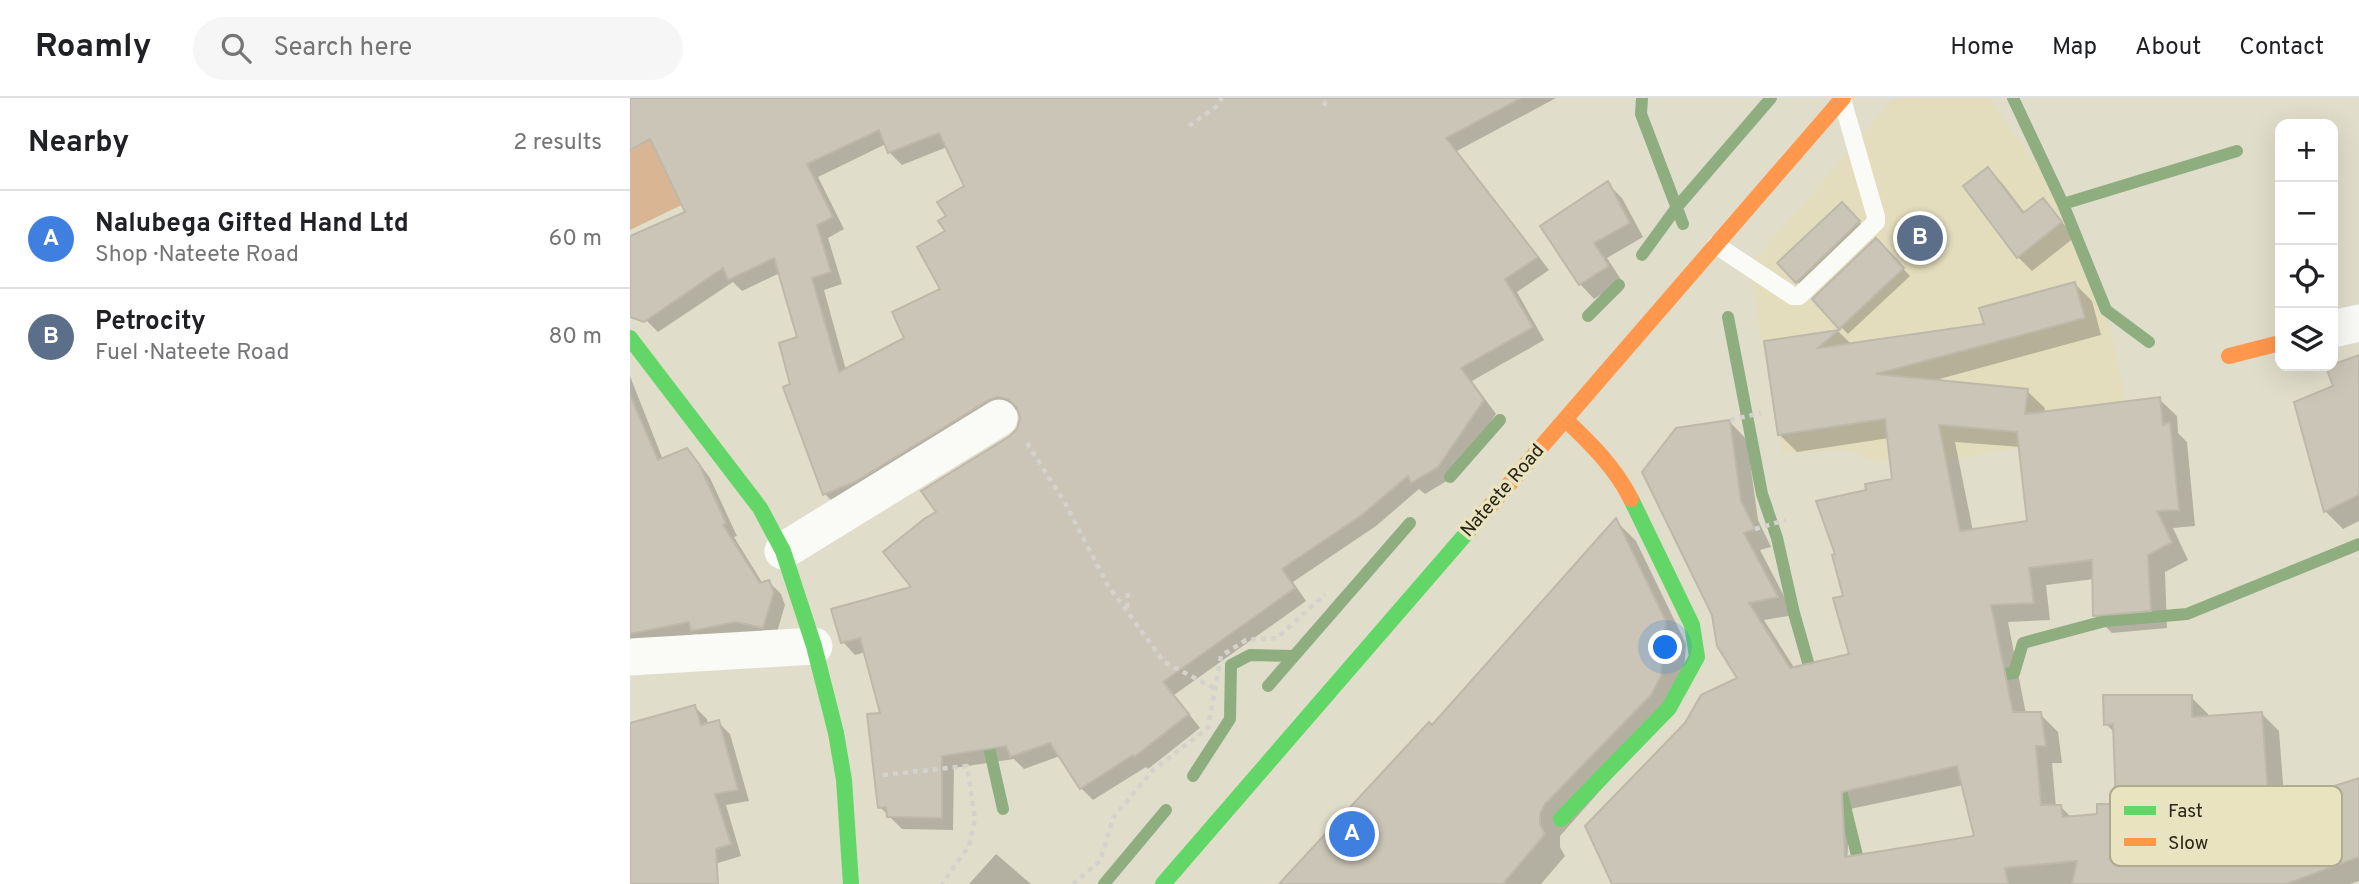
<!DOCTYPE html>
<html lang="en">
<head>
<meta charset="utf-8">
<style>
	:root { --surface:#fff; --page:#f6f6f6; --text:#202124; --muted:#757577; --line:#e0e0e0; --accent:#0b8043 }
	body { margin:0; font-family:Overpass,sans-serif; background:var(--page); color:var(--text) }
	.controls { position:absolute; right:21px; top:21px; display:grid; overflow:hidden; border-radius:14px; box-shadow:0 7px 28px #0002 }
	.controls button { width:63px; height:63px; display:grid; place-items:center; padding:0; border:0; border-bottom:2px solid var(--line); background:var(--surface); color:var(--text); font:35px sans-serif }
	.you { position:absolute; left:1036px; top:550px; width:24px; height:24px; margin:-18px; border:5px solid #fff; border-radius:50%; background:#1a73e8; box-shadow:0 0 0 10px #1a73e833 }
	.badge { display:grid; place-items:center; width:46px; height:46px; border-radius:50%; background:var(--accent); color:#fff; font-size:23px; font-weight:700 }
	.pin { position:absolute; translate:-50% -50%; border:4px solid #fff; box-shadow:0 2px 7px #0006 }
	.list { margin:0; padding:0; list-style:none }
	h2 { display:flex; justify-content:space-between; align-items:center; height:91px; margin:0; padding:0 28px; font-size:30px }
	h2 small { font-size:23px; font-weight:400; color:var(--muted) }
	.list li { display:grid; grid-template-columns:46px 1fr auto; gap:21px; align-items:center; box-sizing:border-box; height:98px; padding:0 28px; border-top:2px solid var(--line) }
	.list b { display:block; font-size:26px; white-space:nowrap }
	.list p { margin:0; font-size:23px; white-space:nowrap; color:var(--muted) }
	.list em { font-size:23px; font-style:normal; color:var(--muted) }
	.icon { flex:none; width:38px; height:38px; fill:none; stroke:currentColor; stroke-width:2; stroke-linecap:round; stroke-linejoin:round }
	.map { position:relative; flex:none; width:1729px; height:786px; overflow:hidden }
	header { display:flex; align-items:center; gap:42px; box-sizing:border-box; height:98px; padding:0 35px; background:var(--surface); border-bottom:2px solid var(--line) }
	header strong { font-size:33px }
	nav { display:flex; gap:38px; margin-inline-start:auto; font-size:24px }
	.search { width:490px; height:63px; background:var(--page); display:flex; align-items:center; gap:18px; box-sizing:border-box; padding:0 24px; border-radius:38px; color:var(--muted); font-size:26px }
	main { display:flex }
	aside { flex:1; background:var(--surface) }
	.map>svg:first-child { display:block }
</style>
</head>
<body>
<header>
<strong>Roamly</strong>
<div class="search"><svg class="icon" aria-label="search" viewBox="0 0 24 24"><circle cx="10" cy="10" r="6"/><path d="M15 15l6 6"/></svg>Search here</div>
<nav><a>Home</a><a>Map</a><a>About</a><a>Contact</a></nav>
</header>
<main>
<aside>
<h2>Nearby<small>2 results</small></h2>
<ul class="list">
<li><span class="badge" style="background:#3f7fe0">A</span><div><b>Nalubega Gifted Hand Ltd</b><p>Shop · Nateete Road</p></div><em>60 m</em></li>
<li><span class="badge" style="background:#5c6f8a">B</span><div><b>Petrocity</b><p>Fuel · Nateete Road</p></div><em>80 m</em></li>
</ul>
</aside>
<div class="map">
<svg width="1729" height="786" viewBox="0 0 1729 786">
	<rect width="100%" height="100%" fill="#e0ddca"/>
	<!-- built -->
	<path fill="#e3dcbd" d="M1264,0h96l73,106 43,106 27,118 -162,28 -95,6 -27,-12 -67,4 -33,-187z"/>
	<!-- forest -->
	<path fill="#d9b594" d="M20,36l46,64 -66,32v-90z"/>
	<!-- shadow -->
	<path fill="#0003" fill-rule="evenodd" d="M132,0h794l-99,53 92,119 -32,22 27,48 -72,41 24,33 -46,65 -25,15 -6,-5 -43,37 -83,56 13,19 -132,94 26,33 -52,41 -2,-2 -53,33 -12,-12 -21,-32 -36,13 -10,-10 -60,9 -1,62 -51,-1 -22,-22 2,-92 -16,-63 -11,3 -12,-13 71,-54 24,-75 81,-85 3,-11 -2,-6 -7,-2 -176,97 -12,-12 -33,-109 7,-46 -19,-66 -38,18 -9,-9 -75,50 -12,-12 -16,-23v-59l58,-26zM256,46l3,8 13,13 45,-18 20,39 -19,31 -5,72 -36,50 -61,31 -22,-80 18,-6 -14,-46 16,-9 -26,-52z
		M1358,71l14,14 23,30 18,-13 32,37 -43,34 -14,-14z
		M977,85l15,15 21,39 -36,21 15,23 -28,18 -14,-15z
		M1212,107l24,24 -62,60 -24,-26z
		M1246,142l34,36 -62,58 -34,-35z
		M1445,186l17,17 9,34 -169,46 95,10 18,17 -1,5 115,-14 18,17 1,17 9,9 8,84 -22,2 15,32 -23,12 2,56 -55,5 -17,-17 -1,-37 -48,6 4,35 -42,2 18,92h14l18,18 4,31h-10l4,44h5l11,11 27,-2 19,-11 -3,-72 -9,-9 85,-27 17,17v4l54,-4 17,17 5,65 19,2 56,-13v96l-9,3h-483l110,-46 -13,-53 -114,24 -4,75h-232l126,-205 -10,-257 17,18 11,80 13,27 -11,3 34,65 -30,5 31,49 57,-14 -15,-100 31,-63 26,-11 -5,-43 -92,14 -17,-17 -14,-93 72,-11 14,14 134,-20zM1325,344l66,5 8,75 -56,9z
		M1729,259v164l-16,8 -18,-18 10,-124z
		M0,278l33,84 23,-10 12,12 12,16 27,58 -3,1 29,47 6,-2 12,12 4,11 -10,34 -71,3 -7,-8 -67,14z
		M986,423l20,20 50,103 -4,54 -122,138v11l5,9 -24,28h-259l150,-156z
		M65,609l12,12 1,6 10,-3 12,12 19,67 -23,4 15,51 -88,27 -23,-37v-121z
		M366,756l35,30h-62z"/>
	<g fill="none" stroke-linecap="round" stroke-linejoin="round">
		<!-- stream -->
		<path stroke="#8fae80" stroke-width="12" d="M1012,0l-1,16 42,110
			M1383,0l50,106
			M1012,157l35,-48 94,-109
			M958,218l31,-31
			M1098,219l34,177 15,44 17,75 19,67
			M1519,244l-43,-32 -43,-106 174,-53
			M820,379l50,-57
			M1359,578l25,-3 9,-30 82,-22 82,-7 172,-70
			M638,588l142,-163
			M356,636l17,75
			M563,678l37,-57 1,-54 19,-10 43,1
			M1209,684l25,102
			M474,786l62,-74"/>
	</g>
	<!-- building -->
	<path fill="#cac5b6" stroke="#bdb8aa" stroke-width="2" fill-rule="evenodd" d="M0,0h891l-75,40 92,119 -33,22 28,48 -72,41 23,32 -46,67 -27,16 -3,-7 -45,38 -81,55 13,19 -132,94 26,32 -55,43 -1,-2 -53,34 -30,-46 -40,14 -4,-11 -64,10v62l-55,-1 -1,-10 -8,1 -11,-94 13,-1 -20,-75 -19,5 -10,-34 80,-22 -28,-35 41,-33 12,-7 -15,-21 89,-55 7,-7 3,-11 -3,-10 -9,-9 -10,-2 -9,3 -134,82 -32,13 -40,-108 7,-3 -11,-41 18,-6 -23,-79 -46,22 -5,-12 -79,54 -14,-5v-81l55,-24 -35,-73 -20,11zM249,32l9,23 51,-20 25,53 -27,16 9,14 -8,5 7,10 -28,16 23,42 -48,23 12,26 -65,34 -27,-94 19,-6 -14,-47 16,-8 -26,-53z
		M1358,69l35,46 20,-15 19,24 -45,36 -54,-72z
		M978,83l22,42 -36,20 15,23 -30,19 -39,-59z
		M1212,104l18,19 -64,62 -19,-20z
		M1246,140l28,30 -65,61 -27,-30z
		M1445,184l10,36 -209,56 152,15 -3,25 135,-17 3,28 7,-3 9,88 -22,1 15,31 -24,13 3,56 -58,5 -1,-56 -63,8 5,35 -43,2 22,107h28l5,34h-10l5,59h20l2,12 34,-3v-10h19l-3,-80 -9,1 -1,-30h89v22l70,-5 6,81 35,3 56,-18v79l-73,27h-214l5,-23 -72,7 3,16h-396l-27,-58 100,-103 16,-28 36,-17 -20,-32 -5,-31 -70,-143 34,-44 54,-8 11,81 14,28 -11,4 34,64 -29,6 41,65 59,-14 -16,-56 10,-2 -11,-41 3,-1 -19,-53 50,-11 -1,-6 27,-5 -7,-60 -107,16 -14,-94 75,-11 -21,18 166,-24 -5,-16zM1309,327l78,7 10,89 -67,10zM1327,668l17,70 -129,21 -3,-65z
		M1729,257v140l-35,17 -30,-110 39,-16 -7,-19z
		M0,297l28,65 29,-12 12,16 27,59 -3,2 37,58 9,-3 5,12 -11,36 -27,-6 -45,9 -2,-9 -59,12z
		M986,420l50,103 -5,55 -10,19 -106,109 -5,10v10l5,10 -42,50h-224l150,-162 3,3z
		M65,607l6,20 18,-5 19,70 -23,4 16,50 -15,5 2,35h-88v-161z"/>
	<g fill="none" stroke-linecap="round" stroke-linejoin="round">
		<!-- path -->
		<path stroke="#d3d2cc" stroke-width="4.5" stroke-dasharray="5 5" stroke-linecap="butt" d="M693,7l6,-7
			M559,28l27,-19 6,-9
			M1100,322l31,-7
			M397,345l38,60 42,81 57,78 52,27
			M1125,431l31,-9
			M497,510l1,-20
			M253,677l84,-9 8,53 -6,27 -27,38
			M443,786l27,-23 13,-43 40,-48 55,-42 13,-72 25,-16 31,-2 48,-44"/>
		<!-- lane -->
		<path stroke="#fafaf7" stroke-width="18" d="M1086,147l77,51h6l77,-74v-5l-34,-118"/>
		<!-- street -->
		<path stroke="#fafaf7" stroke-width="37" d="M1703,231l26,-6
			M153,453l216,-133
			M0,559l184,-11"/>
		<!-- fast -->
		<path stroke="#63d668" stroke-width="16" d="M0,240l130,170 23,43 31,95 22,87 8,47 7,104
			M931,721l108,-111 28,-51 -5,-32 -61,-126
			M533,786l321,-371"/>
		<!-- slow -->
		<path stroke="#ff974d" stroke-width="16" d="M1599,258l51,-13
			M935,321c25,24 50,48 66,80
			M854,415l359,-415"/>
	</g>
	<g text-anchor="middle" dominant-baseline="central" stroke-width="7" stroke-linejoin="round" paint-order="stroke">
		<!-- street labels -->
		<g font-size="19" fill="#292619" stroke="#eae3c0">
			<text transform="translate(873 393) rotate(-49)">Nateete Road</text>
		</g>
	</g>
	<!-- legend -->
	<rect x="1480" y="688" width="232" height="80" rx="10" fill="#eae3c0" stroke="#b0aa8e" stroke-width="2"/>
	<rect x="1494" y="708" width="32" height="9" fill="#63d668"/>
	<rect x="1494" y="740" width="32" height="8" fill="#ff974d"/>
	<g font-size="19" fill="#292619">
		<text x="1538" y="719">Fast</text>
		<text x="1538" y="751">Slow</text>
	</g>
</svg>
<div class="controls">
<button>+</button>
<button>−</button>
<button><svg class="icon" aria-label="locate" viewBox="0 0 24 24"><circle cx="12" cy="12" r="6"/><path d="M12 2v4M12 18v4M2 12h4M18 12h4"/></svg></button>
<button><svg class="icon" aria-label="layers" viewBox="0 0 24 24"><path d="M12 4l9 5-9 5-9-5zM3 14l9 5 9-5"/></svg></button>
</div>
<div class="you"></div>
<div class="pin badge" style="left:722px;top:736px;background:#3f7fe0">A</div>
<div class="pin badge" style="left:1290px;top:140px;background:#5c6f8a">B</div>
</div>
</main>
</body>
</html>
